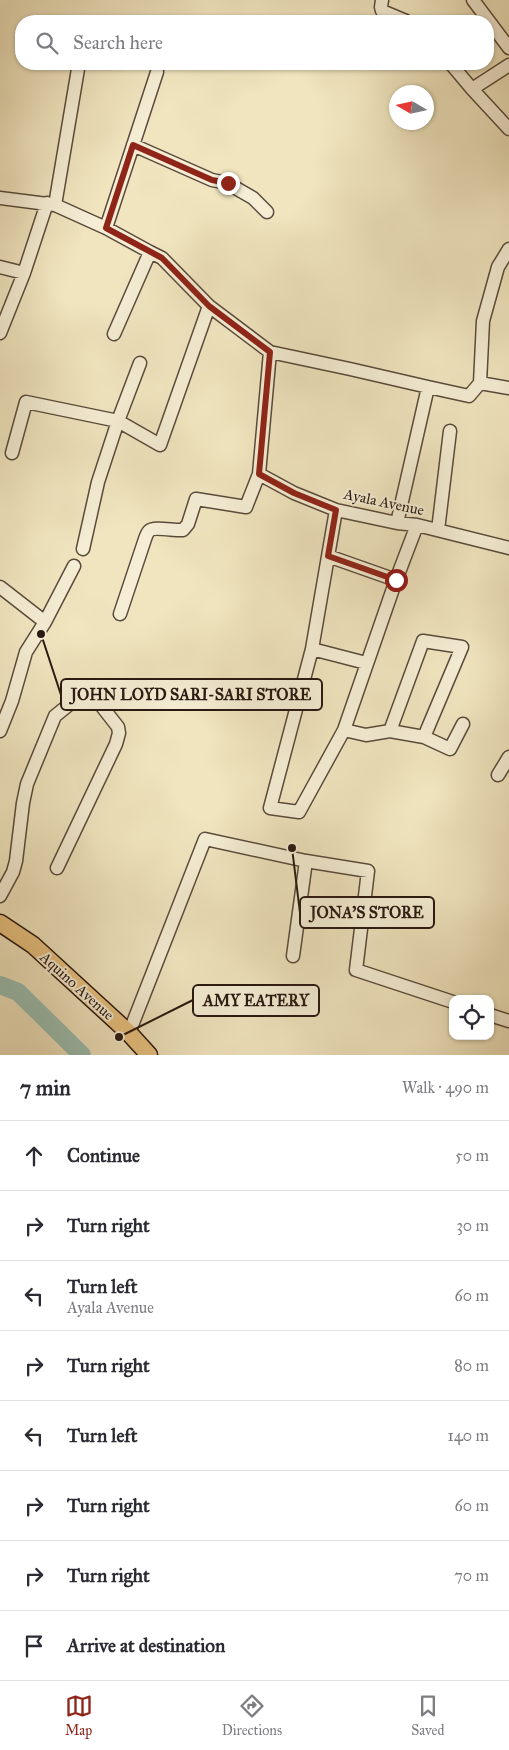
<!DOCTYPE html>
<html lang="en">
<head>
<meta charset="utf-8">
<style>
	:root { --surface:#fff; --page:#f2f2f3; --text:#2b2b33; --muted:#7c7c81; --line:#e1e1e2; --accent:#8f2418 }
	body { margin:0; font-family:"IM FELL Great Primer",serif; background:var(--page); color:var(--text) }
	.controls { position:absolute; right:15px; bottom:15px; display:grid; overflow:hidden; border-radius:10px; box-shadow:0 1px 4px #0004 }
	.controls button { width:45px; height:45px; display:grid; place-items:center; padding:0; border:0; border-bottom:1px solid var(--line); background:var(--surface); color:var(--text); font:25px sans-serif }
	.compass { position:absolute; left:389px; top:85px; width:45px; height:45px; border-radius:50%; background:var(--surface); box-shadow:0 1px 4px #0004; rotate:279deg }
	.stop { position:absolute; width:15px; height:15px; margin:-11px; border:4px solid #8f2418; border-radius:50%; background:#fff }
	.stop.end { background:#8f2418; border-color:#fff; box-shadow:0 1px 5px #0008 }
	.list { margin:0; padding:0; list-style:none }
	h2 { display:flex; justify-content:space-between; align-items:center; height:65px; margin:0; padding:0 20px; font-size:21px }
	h2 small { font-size:16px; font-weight:400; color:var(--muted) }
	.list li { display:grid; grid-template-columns:32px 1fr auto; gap:15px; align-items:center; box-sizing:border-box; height:70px; padding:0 20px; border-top:1px solid var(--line) }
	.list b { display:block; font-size:19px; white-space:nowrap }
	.list p { margin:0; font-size:16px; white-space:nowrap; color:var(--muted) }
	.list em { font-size:16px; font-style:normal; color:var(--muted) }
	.icon { flex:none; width:28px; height:28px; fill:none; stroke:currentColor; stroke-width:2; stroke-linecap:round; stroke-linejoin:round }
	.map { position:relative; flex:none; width:509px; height:1055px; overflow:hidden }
	.search { position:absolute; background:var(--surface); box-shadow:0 1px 4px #0004; left:15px; right:15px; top:15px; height:55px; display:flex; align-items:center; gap:12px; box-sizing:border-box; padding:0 18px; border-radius:20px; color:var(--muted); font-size:19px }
	.sheet { height:625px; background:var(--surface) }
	nav { display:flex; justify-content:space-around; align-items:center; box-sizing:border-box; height:70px; border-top:1px solid var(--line); background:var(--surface); font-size:14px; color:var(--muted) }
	nav a { display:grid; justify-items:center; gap:2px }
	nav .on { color:var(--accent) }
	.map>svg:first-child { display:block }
</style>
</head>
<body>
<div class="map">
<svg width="509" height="1055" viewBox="0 0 509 1055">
	<rect width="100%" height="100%" fill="#f0e5bf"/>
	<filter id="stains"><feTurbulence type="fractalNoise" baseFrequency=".004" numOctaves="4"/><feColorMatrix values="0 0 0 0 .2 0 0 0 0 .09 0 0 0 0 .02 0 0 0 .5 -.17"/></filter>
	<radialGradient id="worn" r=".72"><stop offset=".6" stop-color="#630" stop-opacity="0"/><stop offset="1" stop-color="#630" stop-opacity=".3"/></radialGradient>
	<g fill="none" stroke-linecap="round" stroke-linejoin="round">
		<!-- river -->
		<path stroke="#9abfb2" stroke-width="18" d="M0,985l18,7 64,63"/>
		<!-- minor casing -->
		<g stroke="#5a4b3c" stroke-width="15">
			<path id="minor" d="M382,0l-1,7 1,4 24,10
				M473,0l36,48
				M451,64l21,25
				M509,65l-37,24 37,40
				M133,145l79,35 15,3 26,15 14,14
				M0,198l55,7 51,23 44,24 12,6 47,48 61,46 -11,122 -13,33 -50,-8 -8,25 -5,6c-8,1 -29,-4 -34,1 -2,2 -3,5 -4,8l-25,75
				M55,205l23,-136
				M106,228l51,-156
				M0,267l24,6
				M0,333l24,-60 23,-70
				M114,334l36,-82
				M270,352l80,17 78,18 -31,136
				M480,383l3,-62 15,-54 11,-18
				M428,387l41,9 11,-13 29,5
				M12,453l14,-51 92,19 42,24 49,-139
				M259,474l35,19 42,17 61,13 20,2 92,23
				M336,510l-24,139 -42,159 29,4 45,-82 22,5 24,-4 34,6 26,12 13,-25
				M438,530l12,-99
				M83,549l15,-67 20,-61 22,-58
				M328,556l68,24
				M0,587l45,35 -19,30 -14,49 -12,30
				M45,622l29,-56
				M312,649l54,14
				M344,730l52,-150 21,-55
				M390,731l33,-90 39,6 -38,90
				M498,775l11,-18
				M0,896l13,-24 3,-11 7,-58 4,-19 28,-68 16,-13 15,-5 14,6 18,23 1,6 -3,11 -59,124
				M293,956l13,-95
				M490,1015l19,6
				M129,1033l76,-194 101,22 62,10 -12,99 97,32"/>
		</g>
		<!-- major casing -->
		<g stroke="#281811" stroke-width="19">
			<path id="major" d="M0,923l33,22 96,88 20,22"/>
		</g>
		<!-- minor -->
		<use href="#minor" stroke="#f5eed5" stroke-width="12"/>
		<!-- major -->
		<use href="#major" stroke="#e8c280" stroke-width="16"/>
	</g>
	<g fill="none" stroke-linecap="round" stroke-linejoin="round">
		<!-- route -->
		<path stroke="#8f2418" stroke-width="6" d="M228,183l-16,-3 -79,-35 -27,83 56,30 47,48 61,46 -11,122 35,19 42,17 -8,46 68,24"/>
	</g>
	<g text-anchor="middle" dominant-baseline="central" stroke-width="4" stroke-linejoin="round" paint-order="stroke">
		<!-- street labels -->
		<g font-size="15" fill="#281811" stroke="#f5eed5">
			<text transform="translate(384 502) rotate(12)">Ayala Avenue</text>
			<text transform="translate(77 986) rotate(42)">Aquino Avenue</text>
		</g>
	</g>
	<!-- callouts -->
	<path fill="none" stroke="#281811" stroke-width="2" d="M41 634L61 695M292 848L300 913M119 1037L193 1000"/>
	<g fill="#281811" stroke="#f5eed5" stroke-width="2">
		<circle cx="41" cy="634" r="5"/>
		<circle cx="292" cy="848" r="5"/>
		<circle cx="119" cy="1037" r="5"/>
	</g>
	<g fill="#f5eed5" stroke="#281811" stroke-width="2">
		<rect x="61" y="679" width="261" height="31" rx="5"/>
		<rect x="300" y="897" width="134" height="31" rx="5"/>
		<rect x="193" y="985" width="126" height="31" rx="5"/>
	</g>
	<g font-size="16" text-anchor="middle" font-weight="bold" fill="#281811">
		<text x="191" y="700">JOHN LOYD SARI-SARI STORE</text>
		<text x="367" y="918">JONA'S STORE</text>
		<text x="256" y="1006">AMY EATERY</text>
	</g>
	<rect width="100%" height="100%" filter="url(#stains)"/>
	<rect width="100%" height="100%" fill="url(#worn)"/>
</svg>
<div class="controls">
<button><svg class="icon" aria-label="locate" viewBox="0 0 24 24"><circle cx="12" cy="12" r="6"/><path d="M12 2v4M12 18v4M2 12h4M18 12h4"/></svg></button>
</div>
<svg class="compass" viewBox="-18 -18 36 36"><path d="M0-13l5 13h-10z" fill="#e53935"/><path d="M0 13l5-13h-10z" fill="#7c7c81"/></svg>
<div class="stop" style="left:396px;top:580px"></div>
<div class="stop end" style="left:228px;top:183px"></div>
<div class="search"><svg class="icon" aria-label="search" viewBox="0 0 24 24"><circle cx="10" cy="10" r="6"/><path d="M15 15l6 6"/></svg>Search here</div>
</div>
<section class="sheet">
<h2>7 min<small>Walk · 490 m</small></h2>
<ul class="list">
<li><svg class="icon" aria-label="ahead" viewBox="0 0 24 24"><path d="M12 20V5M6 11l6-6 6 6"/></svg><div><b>Continue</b></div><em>50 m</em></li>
<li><svg class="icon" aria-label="right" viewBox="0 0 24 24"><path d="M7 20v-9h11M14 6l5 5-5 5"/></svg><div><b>Turn right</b></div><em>30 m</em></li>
<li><svg class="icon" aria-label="left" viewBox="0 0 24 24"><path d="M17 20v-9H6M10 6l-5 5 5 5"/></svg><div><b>Turn left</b><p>Ayala Avenue</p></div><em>60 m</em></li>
<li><svg class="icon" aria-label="right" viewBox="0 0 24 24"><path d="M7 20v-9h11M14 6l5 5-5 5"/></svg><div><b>Turn right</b></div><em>80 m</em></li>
<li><svg class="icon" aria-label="left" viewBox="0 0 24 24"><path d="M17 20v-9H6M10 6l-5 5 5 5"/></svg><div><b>Turn left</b></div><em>140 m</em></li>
<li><svg class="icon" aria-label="right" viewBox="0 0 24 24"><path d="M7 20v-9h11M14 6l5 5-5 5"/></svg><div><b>Turn right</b></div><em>60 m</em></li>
<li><svg class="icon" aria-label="right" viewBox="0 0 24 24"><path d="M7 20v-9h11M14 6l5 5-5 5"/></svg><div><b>Turn right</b></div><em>70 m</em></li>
<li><svg class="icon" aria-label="arrive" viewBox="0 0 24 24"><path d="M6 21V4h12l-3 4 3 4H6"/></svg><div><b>Arrive at destination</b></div></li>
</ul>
</section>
<nav>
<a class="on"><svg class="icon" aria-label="map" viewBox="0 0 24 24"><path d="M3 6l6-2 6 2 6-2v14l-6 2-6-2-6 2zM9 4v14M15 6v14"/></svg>Map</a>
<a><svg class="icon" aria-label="directions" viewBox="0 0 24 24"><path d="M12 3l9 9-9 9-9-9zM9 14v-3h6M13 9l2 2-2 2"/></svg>Directions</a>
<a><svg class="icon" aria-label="saved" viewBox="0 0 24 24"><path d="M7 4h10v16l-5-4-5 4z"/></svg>Saved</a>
</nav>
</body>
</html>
